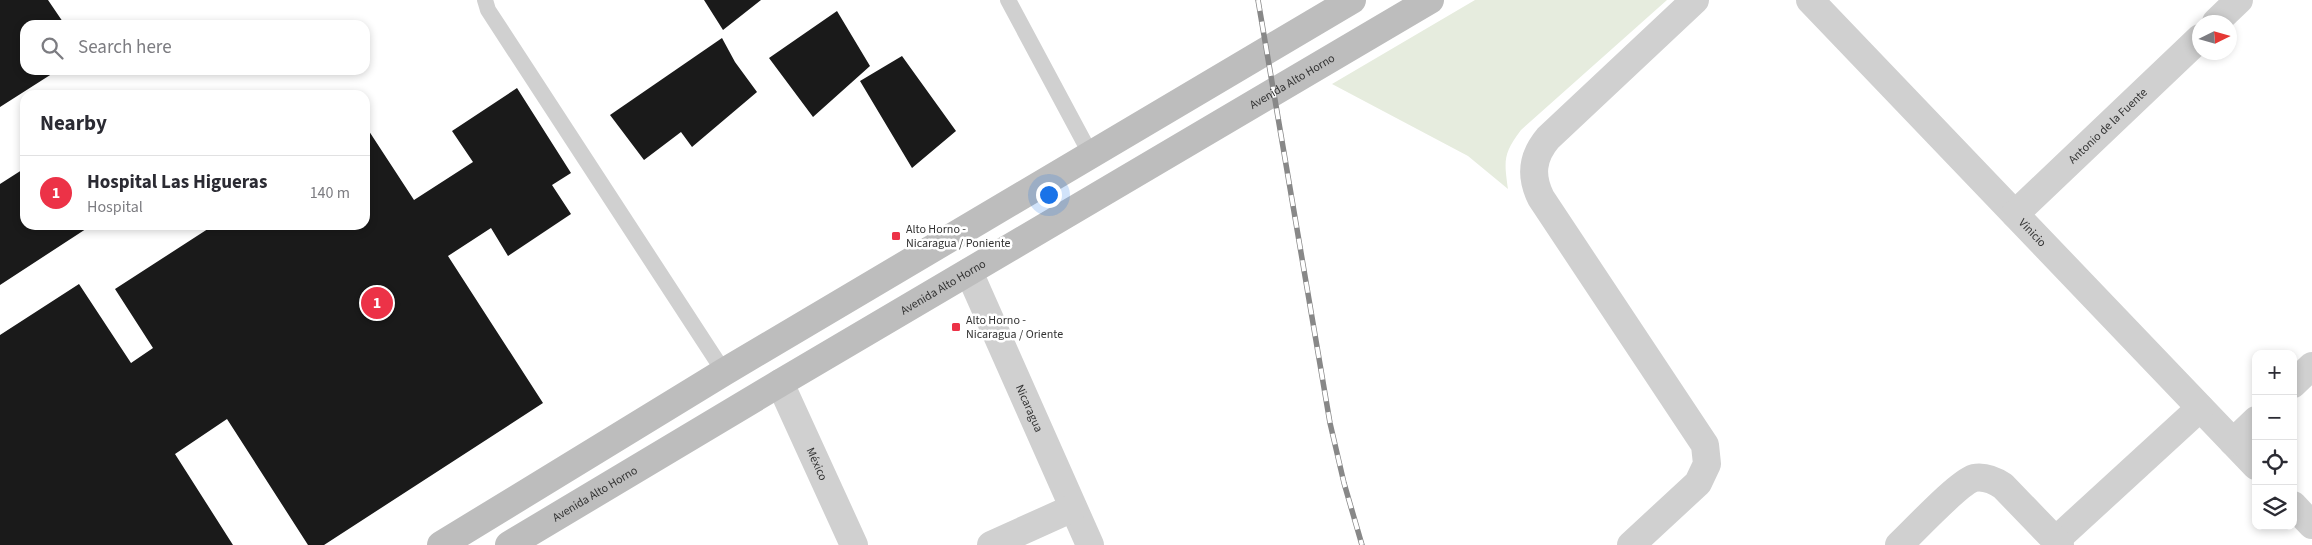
<!DOCTYPE html>
<html lang="en">
<head>
<meta charset="utf-8">
<style>
	:root { --surface:#fff; --page:#f7f7f7; --text:#2b2b33; --muted:#7c7c81; --line:#e1e1e2; --accent:#ec3247 }
	body { margin:0; font-family:"Source Sans 3",sans-serif; background:var(--page); color:var(--text) }
	.controls { position:absolute; right:15px; bottom:15px; display:grid; overflow:hidden; border-radius:10px; box-shadow:0 2px 8px #0003 }
	.controls button { width:45px; height:45px; display:grid; place-items:center; padding:0; border:0; border-bottom:1px solid var(--line); background:var(--surface); color:var(--text); font:25px sans-serif }
	.compass { position:absolute; left:2192px; top:15px; width:45px; height:45px; border-radius:50%; background:var(--surface); box-shadow:0 2px 8px #0003; rotate:85deg }
	.you { position:absolute; left:1048px; top:194px; width:18px; height:18px; margin:-12px; border:4px solid #fff; border-radius:50%; background:#1a73e8; box-shadow:0 0 0 8px #1a73e833 }
	.badge { display:grid; place-items:center; width:32px; height:32px; border-radius:50%; background:var(--accent); color:#fff; font-size:16px; font-weight:700 }
	.pin { position:absolute; translate:-50% -50%; border:2px solid #fff; box-shadow:0 1px 5px #0006 }
	.list { margin:0; padding:0; list-style:none }
	h2 { display:flex; justify-content:space-between; align-items:center; height:65px; margin:0; padding:0 20px; font-size:21px }
	h2 small { font-size:16px; font-weight:400; color:var(--muted) }
	.list li { display:grid; grid-template-columns:32px 1fr auto; gap:15px; align-items:center; box-sizing:border-box; height:75px; padding:0 20px; border-top:1px solid var(--line) }
	.list b { display:block; font-size:19px; white-space:nowrap }
	.list p { margin:0; font-size:16px; white-space:nowrap; color:var(--muted) }
	.list em { font-size:16px; font-style:normal; color:var(--muted) }
	.icon { flex:none; width:28px; height:28px; fill:none; stroke:currentColor; stroke-width:2; stroke-linecap:round; stroke-linejoin:round }
	.map { position:relative; flex:none; width:2312px; height:545px; overflow:hidden }
	.search { position:absolute; background:var(--surface); box-shadow:0 2px 8px #0003; left:20px; top:20px; width:350px; height:55px; display:flex; align-items:center; gap:12px; box-sizing:border-box; padding:0 18px; border-radius:15px; color:var(--muted); font-size:19px }
	.panel { position:absolute; background:var(--surface); box-shadow:0 2px 8px #0003; left:20px; top:90px; width:350px; height:140px; border-radius:15px }
	.map>svg:first-child { display:block }
</style>
</head>
<body>
<div class="map">
<svg width="2312" height="545" viewBox="0 0 2312 545">
	<rect width="100%" height="100%" fill="#fff"/>
	<!-- green -->
	<path fill="#e6ecde" d="M1475,0h192l-146,130c-18,24 -17,30 -13,59l-40,-33 -136,-72z"/>
	<!-- building -->
	<path fill="#1a1a1a" d="M0,0h48l17,25h-40v45h33l-58,37z
		M704,0h57l-38,30z
		M837,11l33,55 -57,51 -44,-59z
		M722,38l13,24 22,30 -65,55 -11,-15 -37,28 -34,-45z
		M902,56l54,75 -44,37 -52,-87z
		M517,88l54,85 -19,12 19,29 -63,42 -17,-28 -43,28 95,147 -219,142h-16l-81,-126 -52,35 58,91h-233v-210l79,-51 52,79 22,-15 -38,-59 99,-64h151v-100l49,75 59,-38 -21,-31z
		M25,168v57h67l-92,60v-101z"/>
	<g fill="none" stroke-linecap="round" stroke-linejoin="round">
		<!-- lane -->
		<path stroke="#d0d0d0" stroke-width="16" d="M485,0l3,10 236,362
			M1008,0l83,155"/>
		<!-- street -->
		<g stroke="#d0d0d0" stroke-width="28">
			<path id="s1" d="M1810,0l446,466"/>
			<path d="M2216,22l23,-22"/>
			<path id="s2" d="M2015,214l185,-176"/>
			<path id="s3" d="M969,272l121,273"/>
			<path id="s4" d="M780,383l74,162"/>
			<path d="M2293,384l19,-18"/>
			<path d="M2233,442l23,-22"/>
			<path d="M2293,505l19,20"/>
			<path d="M2056,540l144,-132"/>
			<path d="M991,545l82,-37"/>
			<path d="M1631,545l67,-62 9,-19 -2,-19 -164,-247c-11,-22 -9,-41 7,-60l147,-138"/>
			<path d="M1899,545c15,-14 59,-62 75,-67 11,-2 20,2 29,8l57,59"/>
		</g>
		<!-- secondary -->
		<g stroke="#bdbdbd" stroke-width="28">
			<path d="M441,545l283,-173 628,-372"/>
			<path id="s5" d="M509,545l271,-162 650,-383"/>
		</g>
		<!-- rail casing -->
		<g stroke="#888" stroke-width="5.5">
			<path id="rail" d="M1258,0l72,423 14,60 18,62"/>
		</g>
		<!-- rail -->
		<use href="#rail" stroke="#fff" stroke-width="4" stroke-dasharray="11" stroke-linecap="butt"/>
	</g>
	<!-- markers -->
	<g fill="#ec3247" stroke="#fff" stroke-width="2">
		<rect x="891" y="231" width="10" height="10" rx="2.5"/>
		<rect x="951" y="322" width="10" height="10" rx="2.5"/>
	</g>
	<g text-anchor="middle" dominant-baseline="central" stroke-width="5" stroke-linejoin="round" paint-order="stroke">
		<!-- street labels -->
		<g font-size="12" fill="#333" stroke="#fff">
			<text stroke="none"><textPath href="#s5" startOffset="910">Avenida Alto Horno</textPath></text>
			<text stroke="none"><textPath href="#s2" startOffset="128">Antonio de la Fuente</textPath></text>
			<text stroke="none"><textPath href="#s1" startOffset="322">Vinicio</textPath></text>
			<text stroke="none"><textPath href="#s5" startOffset="505">Avenida Alto Horno</textPath></text>
			<text stroke="none"><textPath href="#s3" startOffset="149">Nicaragua</textPath></text>
			<text stroke="none"><textPath href="#s4" startOffset="89">México</textPath></text>
			<text stroke="none"><textPath href="#s5" startOffset="100">Avenida Alto Horno</textPath></text>
		</g>
		<!-- poi labels -->
		<g font-size="12" fill="#333" stroke="#fff" text-anchor="start">
			<text x="906" y="229">Alto Horno -<tspan x="906" dy="14">Nicaragua / Poniente</tspan></text>
			<text x="966" y="320">Alto Horno -<tspan x="966" dy="14">Nicaragua / Oriente</tspan></text>
		</g>
	</g>
</svg>
<div class="controls">
<button>+</button>
<button>−</button>
<button><svg class="icon" aria-label="locate" viewBox="0 0 24 24"><circle cx="12" cy="12" r="6"/><path d="M12 2v4M12 18v4M2 12h4M18 12h4"/></svg></button>
<button><svg class="icon" aria-label="layers" viewBox="0 0 24 24"><path d="M12 4l9 5-9 5-9-5zM3 14l9 5 9-5"/></svg></button>
</div>
<svg class="compass" viewBox="-18 -18 36 36"><path d="M0-13l5 13h-10z" fill="#e53935"/><path d="M0 13l5-13h-10z" fill="#7c7c81"/></svg>
<div class="you"></div>
<div class="pin badge" style="left:377px;top:303px">1</div>
<div class="search"><svg class="icon" aria-label="search" viewBox="0 0 24 24"><circle cx="10" cy="10" r="6"/><path d="M15 15l6 6"/></svg>Search here</div>
<section class="panel">
<h2>Nearby<small></small></h2>
<ul class="list">
<li><span class="badge">1</span><div><b>Hospital Las Higueras</b><p>Hospital</p></div><em>140 m</em></li>
</ul>
</section>
</div>
</body>
</html>
